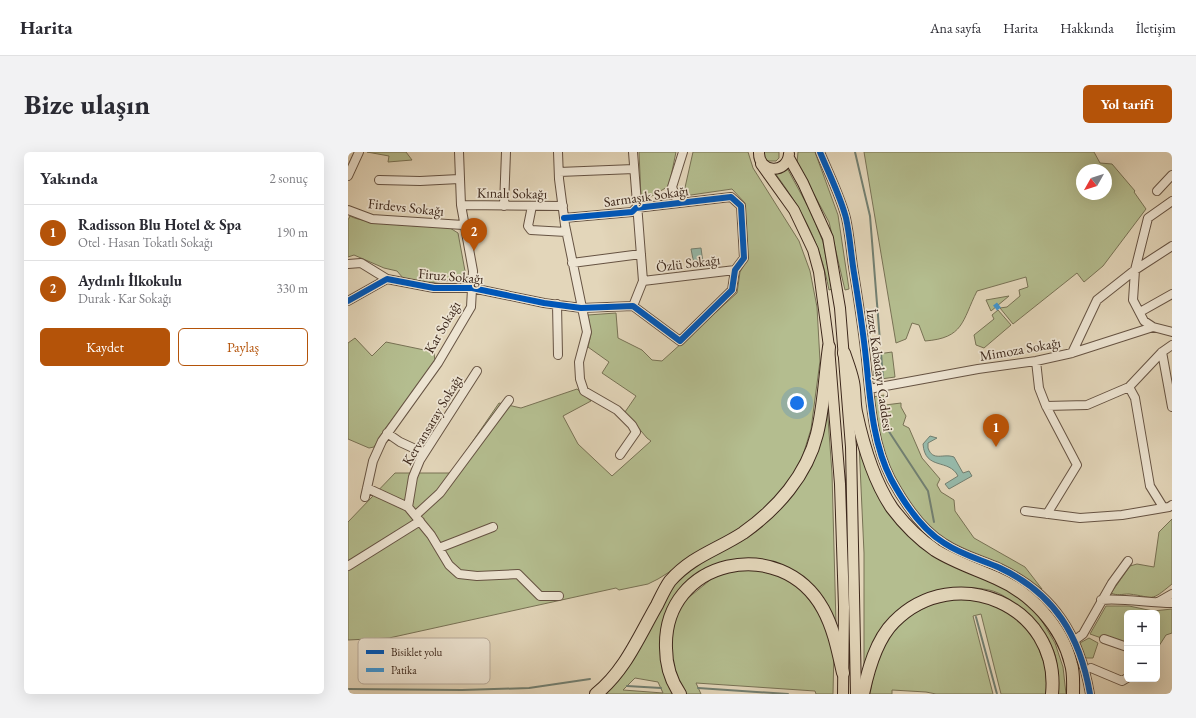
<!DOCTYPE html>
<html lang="tr">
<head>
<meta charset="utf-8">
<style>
	:root { --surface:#fff; --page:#f2f2f3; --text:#2b2b33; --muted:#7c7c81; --line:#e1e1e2; --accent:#b45309 }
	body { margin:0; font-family:"EB Garamond",serif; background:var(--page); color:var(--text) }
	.controls { position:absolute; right:12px; bottom:12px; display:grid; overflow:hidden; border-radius:6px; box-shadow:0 4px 16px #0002 }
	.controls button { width:36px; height:36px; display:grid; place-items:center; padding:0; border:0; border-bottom:1px solid var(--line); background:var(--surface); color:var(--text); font:20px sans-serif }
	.compass { position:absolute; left:728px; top:12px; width:36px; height:36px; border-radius:50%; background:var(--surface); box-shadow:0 4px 16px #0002; rotate:231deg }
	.you { position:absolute; left:449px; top:251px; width:14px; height:14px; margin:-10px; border:3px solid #fff; border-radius:50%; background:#1a73e8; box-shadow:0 0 0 6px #1a73e833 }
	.badge { display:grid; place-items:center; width:26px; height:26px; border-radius:50%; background:var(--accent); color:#fff; font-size:13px; font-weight:700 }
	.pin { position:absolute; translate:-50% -33px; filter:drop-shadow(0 1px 2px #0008) }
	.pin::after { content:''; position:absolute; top:21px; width:14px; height:12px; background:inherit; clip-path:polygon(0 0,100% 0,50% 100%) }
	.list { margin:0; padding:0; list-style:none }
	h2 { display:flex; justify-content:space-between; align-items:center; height:52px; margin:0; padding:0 16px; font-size:17px }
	h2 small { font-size:13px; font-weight:400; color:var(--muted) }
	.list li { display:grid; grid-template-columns:26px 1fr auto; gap:12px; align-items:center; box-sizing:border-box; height:56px; padding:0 16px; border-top:1px solid var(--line) }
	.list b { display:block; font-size:15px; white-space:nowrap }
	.list p { margin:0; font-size:13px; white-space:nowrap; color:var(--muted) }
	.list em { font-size:13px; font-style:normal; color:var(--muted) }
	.actions { display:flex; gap:8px; padding:12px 16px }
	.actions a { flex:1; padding:9px 0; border:1px solid var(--accent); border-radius:6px; text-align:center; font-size:14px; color:var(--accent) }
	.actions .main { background:var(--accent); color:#fff }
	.map { position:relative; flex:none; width:824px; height:542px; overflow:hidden; border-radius:6px }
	header { display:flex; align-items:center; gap:24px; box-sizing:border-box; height:56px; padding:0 20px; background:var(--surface); border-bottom:1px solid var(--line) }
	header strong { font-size:19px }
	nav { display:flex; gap:22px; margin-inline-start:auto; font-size:14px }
	.intro { display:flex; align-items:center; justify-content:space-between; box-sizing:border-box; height:96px; padding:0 24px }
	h1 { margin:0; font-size:28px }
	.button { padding:10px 18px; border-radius:6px; background:var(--accent); color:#fff; font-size:14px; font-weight:700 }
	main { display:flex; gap:24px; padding:0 24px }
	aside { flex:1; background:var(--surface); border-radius:6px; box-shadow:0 4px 16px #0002 }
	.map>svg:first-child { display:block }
</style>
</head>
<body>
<header>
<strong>Harita</strong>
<nav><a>Ana sayfa</a><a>Harita</a><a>Hakkında</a><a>İletişim</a></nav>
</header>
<div class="intro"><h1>Bize ulaşın</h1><a class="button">Yol tarifi</a></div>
<main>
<aside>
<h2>Yakında<small>2 sonuç</small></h2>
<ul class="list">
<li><span class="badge">1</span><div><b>Radisson Blu Hotel &amp; Spa</b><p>Otel · Hasan Tokatlı Sokağı</p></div><em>190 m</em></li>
<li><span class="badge">2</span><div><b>Aydınlı İlkokulu</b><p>Durak · Kar Sokağı</p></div><em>330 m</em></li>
</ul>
<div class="actions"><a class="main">Kaydet</a><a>Paylaş</a></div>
</aside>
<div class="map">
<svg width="824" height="542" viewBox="0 0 824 542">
	<rect width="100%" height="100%" fill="#e3d6ba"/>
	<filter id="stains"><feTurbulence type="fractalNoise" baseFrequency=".005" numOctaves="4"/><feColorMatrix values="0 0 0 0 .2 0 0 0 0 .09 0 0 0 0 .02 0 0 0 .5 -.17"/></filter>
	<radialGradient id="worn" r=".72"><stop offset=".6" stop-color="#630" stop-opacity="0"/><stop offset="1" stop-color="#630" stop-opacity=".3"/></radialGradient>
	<!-- green -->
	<path fill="#b4bd8f" stroke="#787255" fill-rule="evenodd" d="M19,0h39l6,8 -24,2 1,-6z
		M291,0h37l-7,34 -19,11h-9z
		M345,0h55l5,16 46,73 11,30 7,36 3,54 -9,68 -8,26 -11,23 -31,37 -103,64 -10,5 -29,6 -3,-2 -227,50 -41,2v-118l47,-49h56l48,-70 22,5 56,-19 14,12 -28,15 15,28 34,32 39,-35 -4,-3 -22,-26 11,-16 -34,-23 7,-11 -21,-15 3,-13 -3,-19 28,-2 2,25 24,12 10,10 10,1 75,-68 3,-21 8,-14 -3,-55 -13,-14 -41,6 -7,-3z
		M416,0h15v6l-3,3h-8l-3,-3z
		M450,0h17l23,63 11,74 -4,1 -16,-68 -32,-59z
		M516,0h230l6,11 12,1 23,27 -1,1 12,17 -43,57 -19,16 -7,-9 -64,51 -13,-16 7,-1 13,-11 -1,-6 9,-3 -2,-10 -49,14c-15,30 -13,47 -52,50l-6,-16 -7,-2 -6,16 -10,4zM734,18h24v24h-24z
		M439,16l25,46 11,28 9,47 -3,1c-9,-47 -26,-79 -54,-117z
		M2,64c16,9 79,10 100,12l8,5 7,38 -4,8 -33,4 -25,-5 -6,-7 -13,-3 -30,-13 -6,2v-37z
		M661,144l-18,15 -5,-11z
		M650,158l13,15 -27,23 -8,-3 -2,-10 20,-16 -2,-4z
		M7,186l17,18 14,-14 48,10 1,10 -50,67 -11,18 -5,1 -21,-9v-96z
		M544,200l3,25 -21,3 -1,-23 5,-3z
		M536,243l1,10 16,-2v4l5,9 -3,9 6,3 13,30 18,21 -3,6 4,7 13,8 1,11 19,27 51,29 17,22 -79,-36 -45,-34 -27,-48 -12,-34 -6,-40z
		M479,253l5,68 4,151 -28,-42 -14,-11 -20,-8 -22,-4 -24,3 -57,43 -9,21 -1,18 13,50h-70l67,-106 22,-22 61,-35 21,-16 14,-17zM287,526l23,4 5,11 -40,-3z
		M511,291l11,36 70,79 71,34 27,22 17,29 8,24 3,27h-8c1,-13 0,-27 -3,-39 -7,-23 -43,-61 -66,-65 -28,-6 -61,-1 -85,16 -19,14 -28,40 -40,61v-114z
		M824,367v65c-23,19 -17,13 -43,10 -7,0 -12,2 -18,-1l19,-27 7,-2 17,3 5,-35z
		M406,415l28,7 17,13 25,32 10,30 -1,45h-17l-1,-3 -119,-8 5,11h-16l-8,-13 -8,-30 5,-28 8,-20 33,-27 19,-7z
		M614,444l27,5 27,15 19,23 11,29 1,26h-46l-20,-80 -8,2 20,78h-57l-10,-2 -34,-2v4h-22l4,-24 12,-29 8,-12 12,-11 32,-18z
		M758,454h23l24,5 19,-2v24l-6,2 -9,14v-36h-30v34l-37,-13z
		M741,486l9,5 -5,15h-8l-5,-15z"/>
	<!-- water -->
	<path fill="#96baab" stroke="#727f71" d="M353,96l2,15 -9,1 -3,-15z
		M582,284l7,2 -9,5v5c5,14 15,5 26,9l9,16 6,-2 3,5 -23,13 -4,-5 13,-8c-9,-18 -33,-5 -35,-32z"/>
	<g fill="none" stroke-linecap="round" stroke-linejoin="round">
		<!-- stream -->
		<path stroke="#727f71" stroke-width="2" d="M507,0l15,64 10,125
			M533,201l2,25
			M532,246l2,23 46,70 6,31
			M628,465l21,77
			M279,534l34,2
			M350,536l90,6
			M0,537l114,1 67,-2 61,-9"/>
		<!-- minor casing -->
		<g stroke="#665343" stroke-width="10">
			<path id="minor" d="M210,0l1,27 6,46 22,107 -8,30 1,17 4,12 33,19 15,15 4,7 -16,23
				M285,0l10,129 -10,25
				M472,0c9,22 20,43 26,66 4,18 5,37 8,55 4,25 8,51 11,77 5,43 6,90 26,129 13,24 30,50 53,64 18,12 38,17 56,25 55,26 80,68 90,126
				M211,20l75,-3
				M0,24l11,-24
				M31,28l41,1 39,-2
				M809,39l15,-16
				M330,51l-6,-16 11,-35
				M113,53l102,1
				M156,54l2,-54
				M184,54l-4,20 3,4 35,2
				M0,58l24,9 91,6
				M224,111l69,-9
				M0,112l13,-1 26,16
				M295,129l92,-11
				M0,149l39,-22 47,9h38l72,15 37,5 52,-2 47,35 52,-51 3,-20 9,-12 -3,-52 -10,-9 -95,11 -4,4 -68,6
				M209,152l1,51
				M792,160l32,-18
				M805,175l-9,-6 -11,-21 2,-30 13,-52 24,-17
				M814,200l10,55
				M724,201l25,-53 38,-30 37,-24
				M688,209l3,27 7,18 31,59 -30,49
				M521,237l109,-20 58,-8 36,-8 81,-26 19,5
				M698,254l41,-1 42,-18
				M39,281l13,9 24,11
				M19,336l41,19 23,28 18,30 10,9 18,2 41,-2 22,22h19
				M17,345l8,-36 9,-20 56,-78 33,-56 2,-36 -12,-66 -2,-53
				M60,355l5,-30 7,-17 57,-89
				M815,355l-13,-21 -15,-88 -6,-11 33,-35 10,-7
				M677,359l55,7 42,-3 47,-8 3,-2
				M68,363l24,-22 69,-93
				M91,396l54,-21
				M0,414l72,-45
				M753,448c24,-2 47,3 71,3
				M810,450l14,-8
				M756,487l23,8
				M727,488l8,-6 29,-51 16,-22
				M743,516l31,13 5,-3"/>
		</g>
		<!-- major casing -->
		<g stroke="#3c271b" stroke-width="12">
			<path id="major" d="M411,0c-1,21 28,23 30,2
				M441,6l14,25 25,55 12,70 11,139 5,247
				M413,12l33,46 19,40 6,22 10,75 11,137 4,123 -1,87"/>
		</g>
		<!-- highway casing -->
		<g stroke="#3c271b" stroke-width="14">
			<path id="highway" d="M496,201c3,9 7,19 9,29 2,10 1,20 3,30 7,33 17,68 36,96 12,16 27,31 43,42 19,12 41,19 61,28 35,15 66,48 75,86 3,9 2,20 2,30
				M248,542c29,-23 43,-58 61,-89 4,-8 8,-17 13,-24 22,-25 47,-31 73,-48 34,-24 64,-58 74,-99 7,-28 8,-59 12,-87
				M332,542c-9,-13 -14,-30 -14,-46 -3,-89 115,-115 157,-39 11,20 15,42 20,64
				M515,542c5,-24 13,-54 31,-72 61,-62 167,-16 158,72"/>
		</g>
		<!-- minor -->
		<use href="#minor" stroke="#ede4d2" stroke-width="8"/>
		<!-- major -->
		<use href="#major" stroke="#e3d6ba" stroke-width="10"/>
		<!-- highway -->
		<use href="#highway" stroke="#e3d6ba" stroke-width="12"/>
		<!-- quiet -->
		<path stroke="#3f96d4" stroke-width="5" stroke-dasharray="10 5" stroke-linecap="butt" d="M647,152l4,5"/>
		<!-- cycleway casing -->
		<g stroke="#ede4d2" stroke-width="8">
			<path id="cycleway" d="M472,0c9,22 20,43 26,66 4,18 5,37 8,55 4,25 8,51 11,77 5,43 6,90 26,129 13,24 30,50 53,64 18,12 38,17 56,25 55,26 80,68 90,126
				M0,149l39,-22 47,9h38l72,15 37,5 52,-2 47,35 52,-51 3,-20 9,-12 -3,-52 -10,-9 -95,11 -4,4 -68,6"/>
		</g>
		<!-- cycleway -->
		<use href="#cycleway" stroke="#0057b8" stroke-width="6"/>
	</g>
	<g text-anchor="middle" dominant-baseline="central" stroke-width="3.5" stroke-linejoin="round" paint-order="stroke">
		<!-- street labels -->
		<g font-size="14" fill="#3c271b" stroke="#ede4d2">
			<text transform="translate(164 41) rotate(1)">Kınalı Sokağı</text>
			<text transform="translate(298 44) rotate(-8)">Sarmaşık Sokağı</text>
			<text transform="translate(58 55) rotate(6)">Firdevs Sokağı</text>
			<text transform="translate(340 111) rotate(-7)">Özlü Sokağı</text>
			<text transform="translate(103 124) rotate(5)">Firuz Sokağı</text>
			<text transform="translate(94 175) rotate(-60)">Kar Sokağı</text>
			<text transform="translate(672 197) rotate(-10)">Mimoza Sokağı</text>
			<text transform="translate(532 218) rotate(82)">İzzet Kabadayı Caddesi</text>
			<text transform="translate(84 268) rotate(-59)">Kervansaray Sokağı</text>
		</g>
	</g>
	<!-- legend -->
	<rect x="10" y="486" width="132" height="46" rx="6" fill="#ede4d2" stroke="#b8ab9b" stroke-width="1"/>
	<rect x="18" y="498" width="18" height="4" fill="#0057b8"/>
	<rect x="18" y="516" width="18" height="4" fill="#3f96d4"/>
	<g font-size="11" fill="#3c271b">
		<text x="43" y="504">Bisiklet yolu</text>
		<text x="43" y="522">Patika</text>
	</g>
	<rect width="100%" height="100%" filter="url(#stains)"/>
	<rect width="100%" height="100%" fill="url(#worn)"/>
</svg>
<div class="controls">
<button>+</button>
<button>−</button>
</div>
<svg class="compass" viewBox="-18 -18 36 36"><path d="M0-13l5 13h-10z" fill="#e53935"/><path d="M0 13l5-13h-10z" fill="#7c7c81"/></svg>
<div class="you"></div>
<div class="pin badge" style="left:648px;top:295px">1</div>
<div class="pin badge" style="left:126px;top:99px">2</div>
</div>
</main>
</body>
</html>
